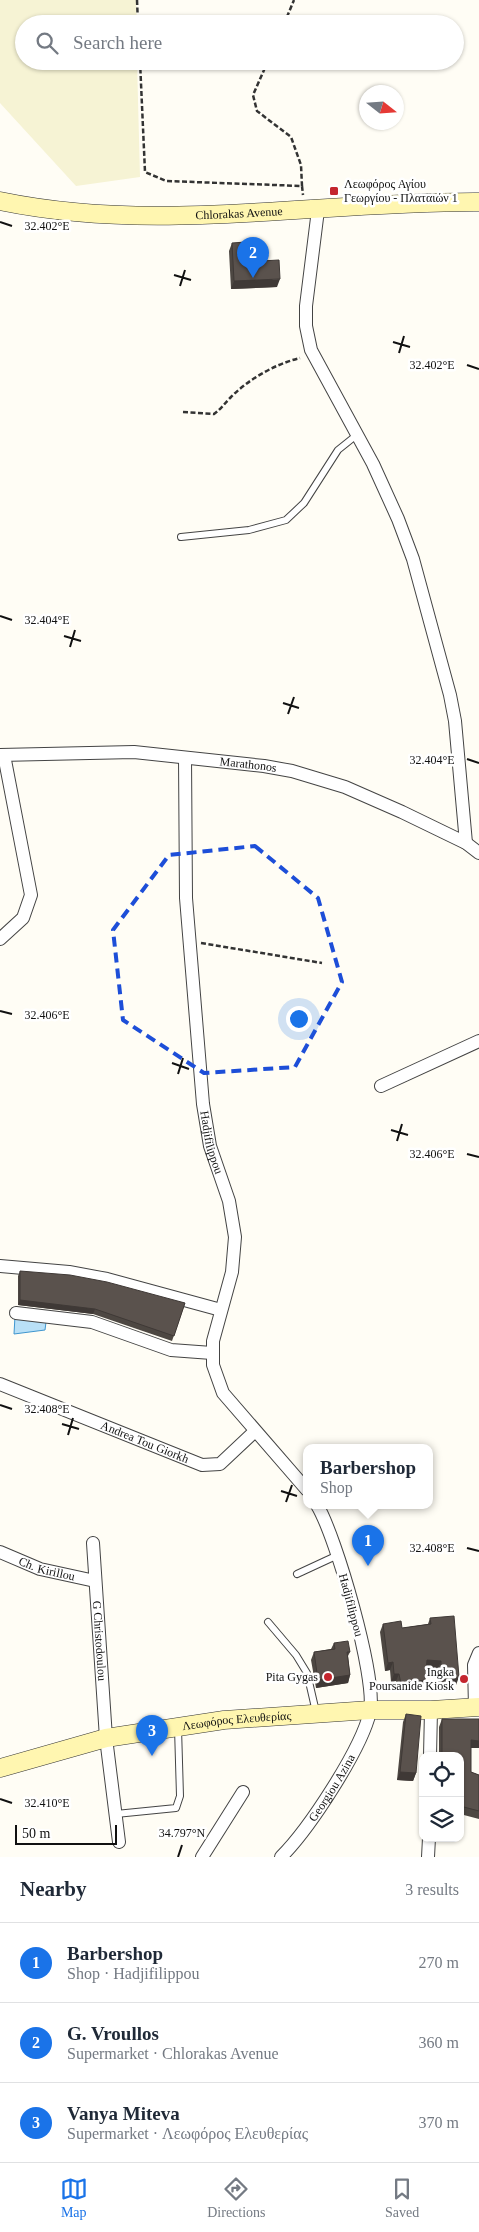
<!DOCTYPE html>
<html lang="en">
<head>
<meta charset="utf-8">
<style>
	:root { --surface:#fff; --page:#f6f6f7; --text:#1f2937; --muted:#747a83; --line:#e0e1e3; --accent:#1a73e8 }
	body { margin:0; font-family:Georgia,serif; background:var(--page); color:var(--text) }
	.controls { position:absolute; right:15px; bottom:15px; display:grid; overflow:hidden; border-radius:10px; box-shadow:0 1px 4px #0004 }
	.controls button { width:45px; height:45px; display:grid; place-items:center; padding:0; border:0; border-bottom:1px solid var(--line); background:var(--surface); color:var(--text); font:25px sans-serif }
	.compass { position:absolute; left:359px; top:85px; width:45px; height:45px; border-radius:50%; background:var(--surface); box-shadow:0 1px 4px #0004; rotate:107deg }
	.scale { position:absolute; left:15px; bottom:12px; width:102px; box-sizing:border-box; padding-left:5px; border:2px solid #111; border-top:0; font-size:14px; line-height:18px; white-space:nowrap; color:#111; -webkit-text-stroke:4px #fff; paint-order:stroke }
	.you { position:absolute; left:298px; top:1018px; width:18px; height:18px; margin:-12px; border:4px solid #fff; border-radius:50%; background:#1a73e8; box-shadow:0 0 0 8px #1a73e833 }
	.badge { display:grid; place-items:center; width:32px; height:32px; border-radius:50%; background:var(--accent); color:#fff; font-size:16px; font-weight:700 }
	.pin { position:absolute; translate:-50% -41px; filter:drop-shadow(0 1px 2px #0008) }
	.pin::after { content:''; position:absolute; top:26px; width:18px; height:15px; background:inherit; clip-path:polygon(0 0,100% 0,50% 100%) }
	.popup { position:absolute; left:303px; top:1444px; width:130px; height:65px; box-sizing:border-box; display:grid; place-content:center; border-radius:10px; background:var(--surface); filter:drop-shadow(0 1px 4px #0005); font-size:16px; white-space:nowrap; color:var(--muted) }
	.popup b { font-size:19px; color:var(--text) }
	.popup::after { content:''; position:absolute; left:50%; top:100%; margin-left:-10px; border:10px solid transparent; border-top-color:var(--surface) }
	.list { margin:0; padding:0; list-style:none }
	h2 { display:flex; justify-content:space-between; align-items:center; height:65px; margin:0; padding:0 20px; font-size:21px }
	h2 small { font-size:16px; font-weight:400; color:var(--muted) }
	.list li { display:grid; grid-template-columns:32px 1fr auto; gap:15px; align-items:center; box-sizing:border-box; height:80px; padding:0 20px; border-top:1px solid var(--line) }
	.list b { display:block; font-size:19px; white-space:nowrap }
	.list p { margin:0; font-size:16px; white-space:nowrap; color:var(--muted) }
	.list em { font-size:16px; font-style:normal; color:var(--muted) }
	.icon { flex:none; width:28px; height:28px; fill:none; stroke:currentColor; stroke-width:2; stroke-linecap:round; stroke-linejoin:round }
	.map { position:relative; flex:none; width:479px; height:1857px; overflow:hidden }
	.search { position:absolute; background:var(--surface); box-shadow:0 1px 4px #0004; left:15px; right:15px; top:15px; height:55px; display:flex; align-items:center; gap:12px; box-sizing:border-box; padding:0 18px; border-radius:28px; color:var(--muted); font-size:19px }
	.sheet { height:305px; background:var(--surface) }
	nav { display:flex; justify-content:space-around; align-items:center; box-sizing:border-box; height:70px; border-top:1px solid var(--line); background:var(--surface); font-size:14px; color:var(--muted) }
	nav a { display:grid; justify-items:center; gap:2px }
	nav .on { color:var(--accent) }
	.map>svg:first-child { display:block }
</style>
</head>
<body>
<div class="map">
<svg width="479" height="1857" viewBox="0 0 479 1857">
	<rect width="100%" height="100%" fill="#fffdf5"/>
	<!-- farmland -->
	<path fill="#f6f3d4" d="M0,0h136l1,24h-113v37h113l3,116 -64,9 -76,-83z"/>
	<!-- water -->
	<path fill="#b9e0f7" stroke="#3f96cf" d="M15,1316l31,6 -1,8 -31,4z"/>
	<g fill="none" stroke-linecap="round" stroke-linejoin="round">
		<!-- lane casing -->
		<g stroke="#444" stroke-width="8">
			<path id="lane" d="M181,537l68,-7 37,-10 18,-17 34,-53 20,-16
				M297,1574l41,-19
				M268,1622l28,33 11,18 9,39
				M116,1814l60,-6 4,-12 -2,-68"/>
		</g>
		<!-- street casing -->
		<g stroke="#444" stroke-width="14">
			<g id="street">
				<path d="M318,210l-12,96v20l5,24 62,114 25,55 15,40 37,136 5,26 11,122"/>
				<path id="s1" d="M0,755l134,-3 130,14 28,5 53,16 57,25 64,31 13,10"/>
				<path id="s2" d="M185,758l1,140 17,206 7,42 19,55 6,36 -3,35 -19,69v24l10,28 84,97"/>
				<path d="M0,939l23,-21 8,-23 -27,-140"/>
				<path d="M381,1086l98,-45"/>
				<path d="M0,1266l69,6 38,7 114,31"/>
				<path d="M16,1313l76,9 79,28 41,3"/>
				<path id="s3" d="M0,1384l202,81 18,-1 34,-32"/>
				<path id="s4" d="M93,1543l13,195 13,104"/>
				<path id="s5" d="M0,1552l40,17 55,12"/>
				<path d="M475,1707l-1,-42 5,-12"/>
				<path d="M430,1756l1,-46"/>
				<path d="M202,1857l41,-65"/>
				<path id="s6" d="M281,1857c28,-28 80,-107 89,-145 7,-34 -34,-176 -53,-207"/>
				<path d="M428,1857l1,-19"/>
			</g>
		</g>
		<!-- secondary casing -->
		<g stroke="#333" stroke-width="19">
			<g id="secondary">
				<path id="s7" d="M0,201c159,33 319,0 479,1"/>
				<path id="s8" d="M0,1768l106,-30 118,-18 146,-10h61l48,-3"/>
			</g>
		</g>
		<!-- path -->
		<path stroke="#333" stroke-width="2.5" stroke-dasharray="5 2.5" stroke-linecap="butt" d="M137,0l1,24
			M284,24l10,-24
			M140,61l5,111 21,9 136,5 1,9
			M268,61l-15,34 4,16 34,26 10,28 1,21
			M183,412l31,2c7,-5 11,-11 17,-17 18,-18 44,-33 69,-39
			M201,943l121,20"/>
		<!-- lane -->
		<use href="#lane" stroke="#fff" stroke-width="6"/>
		<!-- street -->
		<use href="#street" stroke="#fff" stroke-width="12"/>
		<!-- secondary -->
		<use href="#secondary" stroke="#fff6b0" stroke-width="18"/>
	</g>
	<!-- wall -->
	<path fill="#4d4742" d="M232,243l29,18 16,26 -46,2 -2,-38z
		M20,1271l165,32 -13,38 -79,-27 -75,-9v-29z
		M430,1618l26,67 -18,1v-17l-12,-1 -4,20 -24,3 -2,-10 -5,1 -1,-12 -5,1 -5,-39 3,-8 19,4 26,-4z
		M334,1643l16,9 -2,4 2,19 -2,8 -32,5 -5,-28 3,-8 17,-3z
		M406,1714l10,59 -3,8 -16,-1 6,-58z
		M442,1719h37v29h-8v24l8,3v44l-19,-5v-58h-21v-29z"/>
	<!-- shaded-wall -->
	<path fill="#3f3936" d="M280,279l-3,8 -46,2 3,-8z
		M20,1300l75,9 -2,5 -75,-9z
		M427,1660l14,1 -3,8 -14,-1z
		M393,1662l-3,8 -5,1 3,-8z
		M394,1674h5l-3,7 -5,1z
		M350,1675l-2,8 -32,5 2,-8z
		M459,1677l-3,8 -18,1 3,-8z
		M425,1680l-3,8 -24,3 3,-7z
		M471,1740l8,1v7h-11z
		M400,1772l16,1 -3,8 -16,-1z"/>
	<!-- building -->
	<path fill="#5a524d" stroke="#3f3936" d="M260,241l1,20 18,-1 1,19 -46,2 -2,-38z
		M20,1271l50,4 37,7 78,21 -11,33 -79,-27 -75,-9z
		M454,1616l5,61 -18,1v-17l-14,-1 -2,20 -24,4 -2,-10h-5l-1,-12 -5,1 -5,-39 18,-3 1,7 29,-4 -1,-6z
		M348,1641l2,11h-3l3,23 -32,5 -4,-28 21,-3 -1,-6z
		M406,1714l15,2 -5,57 -16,-1z
		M442,1719h37v22l-8,-1v32l8,3v36l-19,-5v-50h-18z"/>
	<!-- marked area -->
	<path fill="none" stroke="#1d4ed8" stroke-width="4" stroke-dasharray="10 6" stroke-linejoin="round" d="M255,846l63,52 24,84 -47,85 -91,6 -81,-53 -10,-90 56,-75z"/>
	<!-- ticks -->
	<path fill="none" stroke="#111" stroke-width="2" d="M0,222l12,4M174,275l17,5M180,286l5,-16M393,342l17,5M399,353l5,-17M467,365l12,4M0,616l12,4M64,636l17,5M70,647l5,-17M283,703l16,5M288,714l6,-17M467,759l12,4M0,1011l12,3M172,1063l17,6M178,1074l5,-16M391,1130l17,5M397,1141l5,-17M467,1154l12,3M0,1405l12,4M62,1424l17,5M68,1435l5,-17M281,1491l16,5M286,1502l6,-17M467,1548l12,3M0,1799l12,4M178,1857l4,-12"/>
	<!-- markers -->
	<g fill="#c4262e" stroke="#fff" stroke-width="2">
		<rect x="329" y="186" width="10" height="10" rx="2.5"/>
		<circle cx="328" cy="1677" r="5"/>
		<circle cx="464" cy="1679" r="5"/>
	</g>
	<g text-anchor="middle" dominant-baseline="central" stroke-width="5" stroke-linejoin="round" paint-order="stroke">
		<!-- poi labels -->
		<g font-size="12" fill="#111" stroke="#fff" text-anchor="end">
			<text x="344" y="184" text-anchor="start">Λεωφόρος Αγίου<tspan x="344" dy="14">Γεωργίου - Πλαταιών 1</tspan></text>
			<text x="454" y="1672">Ingka<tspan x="454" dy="14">Poursanide Kiosk</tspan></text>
			<text x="318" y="1677">Pita Gygas</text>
		</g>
		<!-- street labels -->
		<g font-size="12" fill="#111" stroke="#fff">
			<text stroke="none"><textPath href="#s7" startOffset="240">Chlorakas Avenue</textPath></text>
			<text stroke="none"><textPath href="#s1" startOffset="249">Marathonos</textPath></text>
			<text stroke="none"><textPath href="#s2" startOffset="386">Hadjifilippou</textPath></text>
			<text stroke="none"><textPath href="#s3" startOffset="156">Andrea Tou Giorkh</textPath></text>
			<text stroke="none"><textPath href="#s5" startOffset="50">Ch. Kirillou</textPath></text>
			<text transform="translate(351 1605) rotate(75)">Hadjifilippou</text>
			<text stroke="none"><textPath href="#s4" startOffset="98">G Christodoulou</textPath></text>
			<text stroke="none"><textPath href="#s8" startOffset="242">Λεωφόρος Ελευθερίας</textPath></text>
			<text stroke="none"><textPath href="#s6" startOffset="86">Georgiou Azina</textPath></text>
		</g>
	</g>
	<g font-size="12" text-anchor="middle" fill="#111" stroke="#fff" stroke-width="5" stroke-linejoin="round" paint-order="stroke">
		<text x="47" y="230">32.402°E</text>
		<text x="432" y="369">32.402°E</text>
		<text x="47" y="624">32.404°E</text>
		<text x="432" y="764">32.404°E</text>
		<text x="47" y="1019">32.406°E</text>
		<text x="432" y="1158">32.406°E</text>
		<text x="47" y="1413">32.408°E</text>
		<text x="432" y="1552">32.408°E</text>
		<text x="47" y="1807">32.410°E</text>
		<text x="182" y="1837">34.797°N</text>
	</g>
</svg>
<div class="controls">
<button><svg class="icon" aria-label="locate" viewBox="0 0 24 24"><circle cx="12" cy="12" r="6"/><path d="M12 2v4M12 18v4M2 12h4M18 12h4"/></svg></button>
<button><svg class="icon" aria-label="layers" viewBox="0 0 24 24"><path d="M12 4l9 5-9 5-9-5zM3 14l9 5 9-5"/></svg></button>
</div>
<svg class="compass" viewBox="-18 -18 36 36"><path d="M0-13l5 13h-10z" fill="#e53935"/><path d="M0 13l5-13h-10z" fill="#747a83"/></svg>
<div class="scale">50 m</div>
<div class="you"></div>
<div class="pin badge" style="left:368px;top:1566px">1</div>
<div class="popup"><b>Barbershop</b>Shop</div>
<div class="pin badge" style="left:253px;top:278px">2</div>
<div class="pin badge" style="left:152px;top:1756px">3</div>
<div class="search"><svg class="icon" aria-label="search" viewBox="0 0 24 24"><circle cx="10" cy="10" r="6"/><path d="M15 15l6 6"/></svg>Search here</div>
</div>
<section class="sheet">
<h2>Nearby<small>3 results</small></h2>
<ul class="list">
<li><span class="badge">1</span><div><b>Barbershop</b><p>Shop · Hadjifilippou</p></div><em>270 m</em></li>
<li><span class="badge">2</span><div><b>G. Vroullos</b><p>Supermarket · Chlorakas Avenue</p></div><em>360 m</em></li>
<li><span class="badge">3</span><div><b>Vanya Miteva</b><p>Supermarket · Λεωφόρος Ελευθερίας</p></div><em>370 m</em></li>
</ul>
</section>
<nav>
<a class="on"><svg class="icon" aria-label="map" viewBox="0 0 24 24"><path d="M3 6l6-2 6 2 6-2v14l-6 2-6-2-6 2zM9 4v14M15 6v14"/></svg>Map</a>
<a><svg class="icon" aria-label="directions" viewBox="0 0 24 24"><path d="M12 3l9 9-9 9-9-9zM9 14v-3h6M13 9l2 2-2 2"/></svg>Directions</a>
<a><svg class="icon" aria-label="saved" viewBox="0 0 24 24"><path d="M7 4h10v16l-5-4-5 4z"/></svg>Saved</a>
</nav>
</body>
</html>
